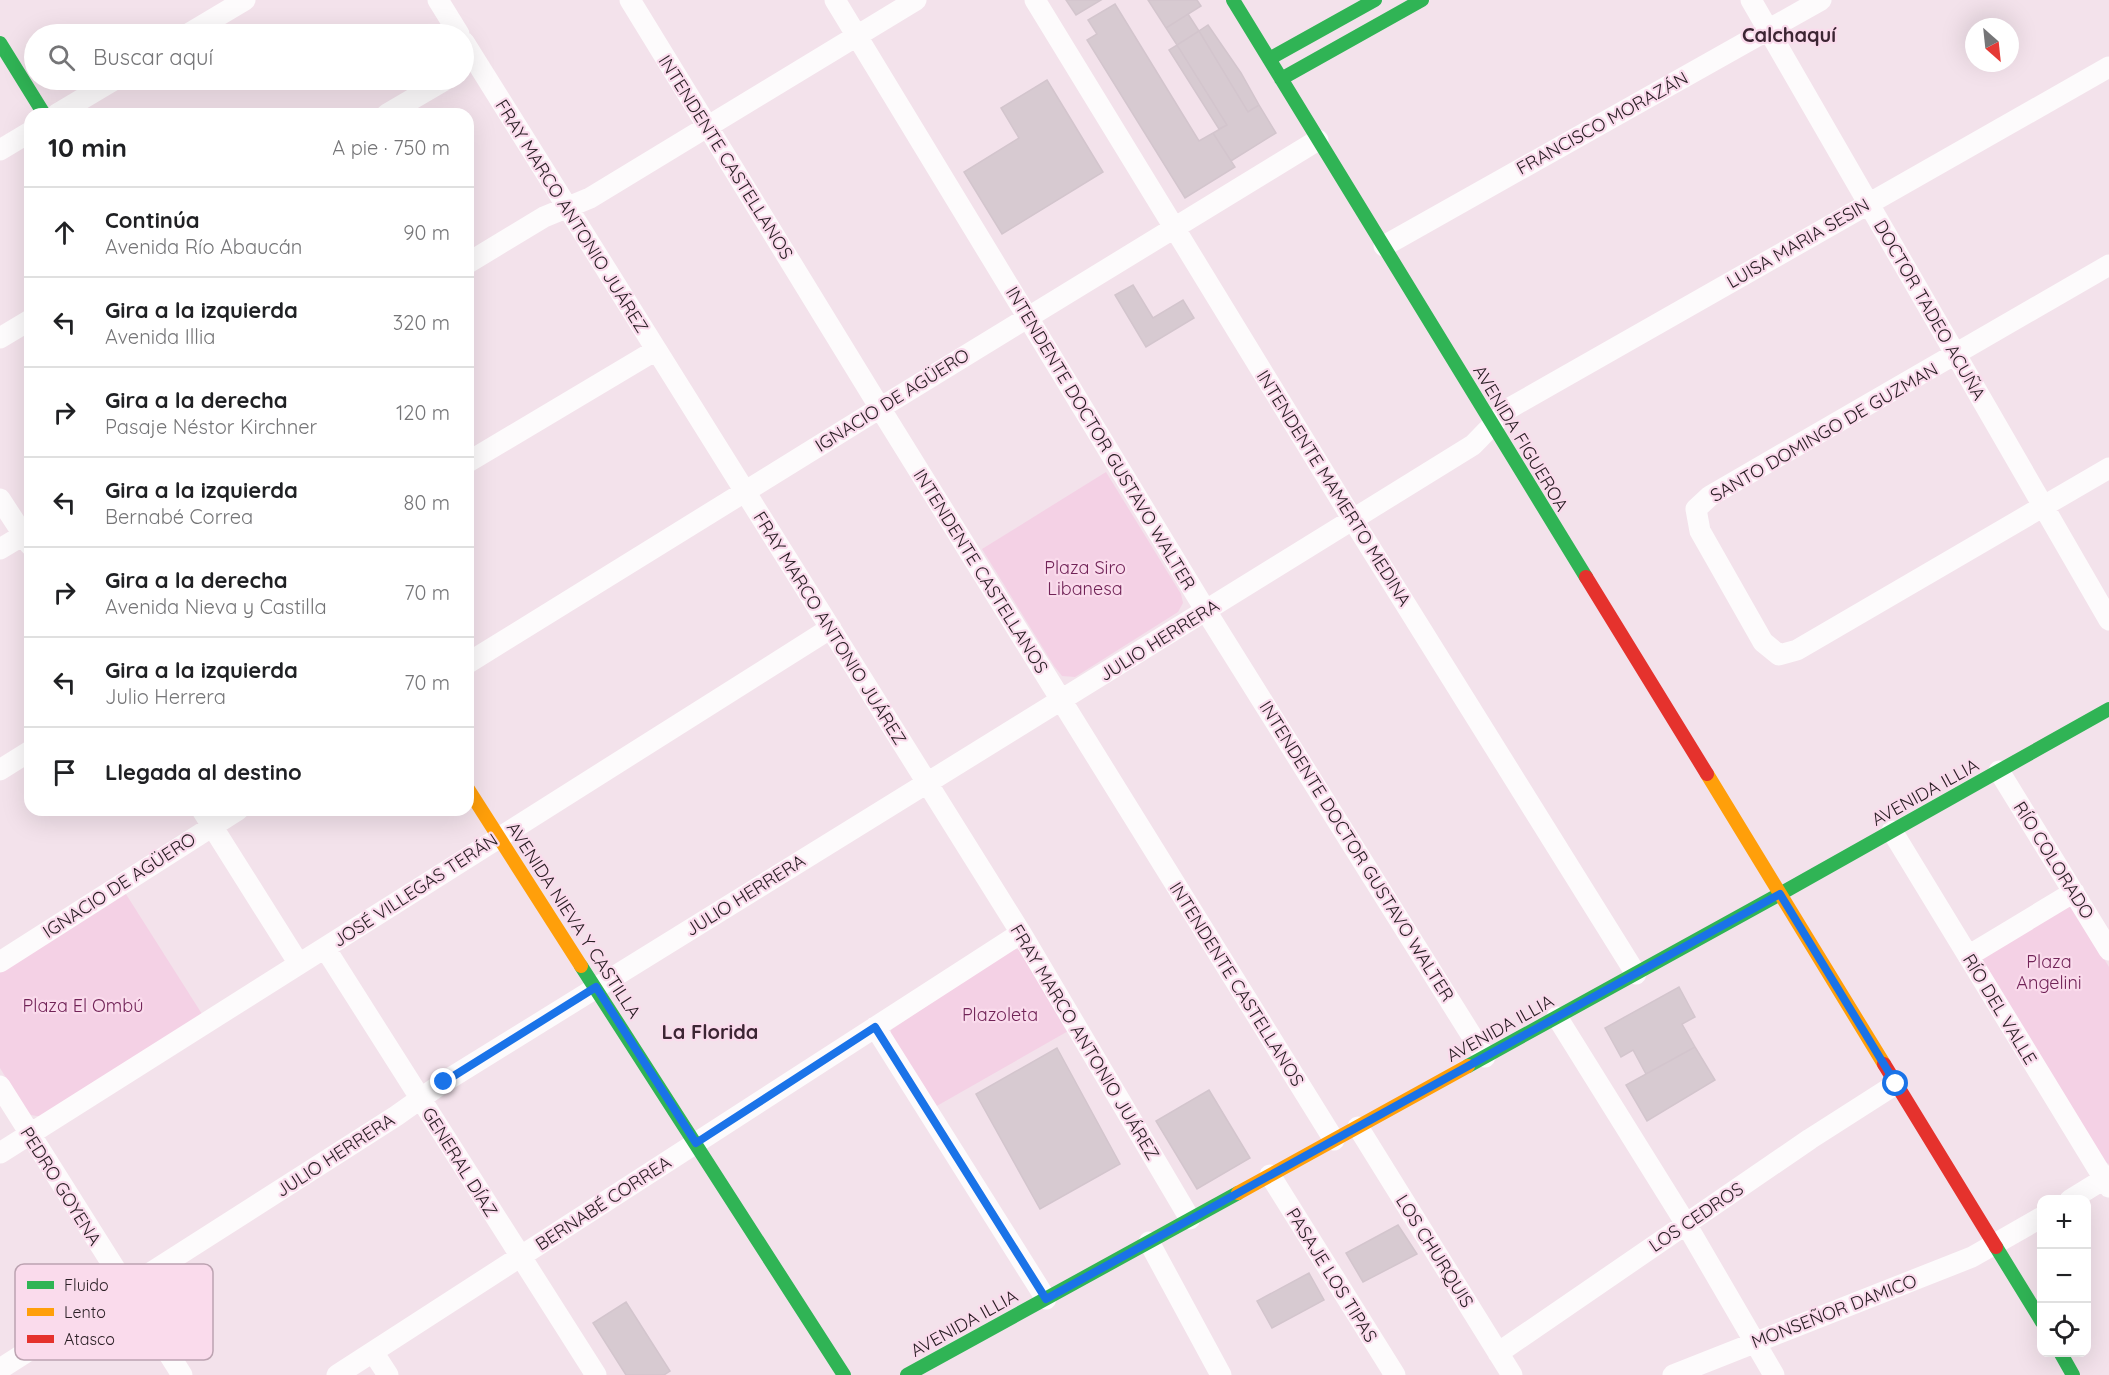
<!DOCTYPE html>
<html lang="es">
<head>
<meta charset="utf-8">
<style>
	:root { --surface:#fff; --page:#f2f2f2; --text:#202124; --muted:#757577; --line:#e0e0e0 }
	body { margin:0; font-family:Quicksand,sans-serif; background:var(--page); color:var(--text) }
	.controls { position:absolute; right:18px; bottom:18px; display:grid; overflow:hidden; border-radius:12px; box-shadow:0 6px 24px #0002 }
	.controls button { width:54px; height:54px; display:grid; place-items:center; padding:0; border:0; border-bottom:2px solid var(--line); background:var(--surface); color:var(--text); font:30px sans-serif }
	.compass { position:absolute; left:1965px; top:18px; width:54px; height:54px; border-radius:50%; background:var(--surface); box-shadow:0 6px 24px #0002; rotate:153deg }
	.stop { position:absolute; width:18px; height:18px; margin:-14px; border:4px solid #1a73e8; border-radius:50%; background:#fff }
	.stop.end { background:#1a73e8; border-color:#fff; box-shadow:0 2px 6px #0008 }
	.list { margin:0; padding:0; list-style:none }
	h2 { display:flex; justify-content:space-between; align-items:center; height:78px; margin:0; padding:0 24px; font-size:26px }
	h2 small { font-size:20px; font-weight:400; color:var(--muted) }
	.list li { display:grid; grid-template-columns:39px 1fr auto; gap:18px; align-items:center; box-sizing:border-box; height:90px; padding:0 24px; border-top:2px solid var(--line) }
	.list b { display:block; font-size:22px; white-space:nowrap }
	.list p { margin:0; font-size:20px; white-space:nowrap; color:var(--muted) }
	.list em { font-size:20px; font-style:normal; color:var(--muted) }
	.icon { flex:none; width:33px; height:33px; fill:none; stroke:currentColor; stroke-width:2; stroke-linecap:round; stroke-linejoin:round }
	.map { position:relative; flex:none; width:2109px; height:1375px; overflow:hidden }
	.search { position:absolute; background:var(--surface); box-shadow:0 6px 24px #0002; left:24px; top:24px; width:450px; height:66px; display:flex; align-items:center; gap:15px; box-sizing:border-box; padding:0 21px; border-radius:33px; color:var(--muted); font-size:22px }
	.panel { position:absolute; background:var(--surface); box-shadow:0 6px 24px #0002; left:24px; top:108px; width:450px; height:708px; border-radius:18px }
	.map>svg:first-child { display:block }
</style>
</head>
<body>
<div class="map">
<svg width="2109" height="1375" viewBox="0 0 2109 1375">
	<rect width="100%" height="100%" fill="#f3e2eb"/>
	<!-- green -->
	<path fill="#f4d1e5" d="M1106,472l75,122 2,9 -5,9 -103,65 -13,-1 -8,-10 -72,-117z
		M2061,889l48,78v197l-9,-5 -131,-214z
		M124,891l78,123 -159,103 -12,-2 -5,-5 -26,-42v-96z
		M1017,949l5,2 48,79 -135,77 -44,-71v-6l119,-80z"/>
	<!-- building -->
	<path fill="#d7cad1" stroke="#d3c5cd" stroke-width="1.5" d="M1066,0h35l-25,15z
		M1148,0h49l4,6 -35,22z
		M1115,4l84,137 14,-8 22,34 -50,31 -98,-158 10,-6 -9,-14z
		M1188,14l11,17 -22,14 -11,-17z
		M1208,25l33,48 18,32 -11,7 -49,-81z
		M1199,31l49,81 11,-7 17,28 -45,28 -18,-28 14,-8 -50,-80z
		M1177,45l50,80 -8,4 -50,-79z
		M1047,80l56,92 -101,62 -38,-62 55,-34 -18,-30z
		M1133,285l20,33 30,-18 11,18 -48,29 -31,-52z
		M1679,987l16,30 -13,7 13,23 -49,27 -13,-24 -12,7 -16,-29z
		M1695,1047l20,33 -68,41 -21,-36z
		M1057,1048l63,116 -80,45 -64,-115z
		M1209,1090l41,68 -53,31 -41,-68z
		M1398,1225l19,29 -54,28 -17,-29z
		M1309,1273l15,27 -52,28 -15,-27z
		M626,1302l44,69 -6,4h-38l-33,-52z"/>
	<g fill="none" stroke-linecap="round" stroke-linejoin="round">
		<!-- street -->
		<path stroke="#fdfbfc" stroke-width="21" d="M438,0l21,34
			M630,0l250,408 454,732
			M835,0l371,611 279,446
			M1035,0l318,520 283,454
			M1751,0l358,620
			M188,34l57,-34
			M464,42l557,891 169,286
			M57,114l57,-34
			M387,114l58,-34
			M0,150l30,-18
			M1384,246l437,-246
			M468,263l76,-46 46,-19 326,-198
			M2109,265l-399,231 -14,13 4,22 63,111 16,13 18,-5 312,-182
			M0,338l30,-18
			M468,462l188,-112
			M0,499l30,46
			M0,549l30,-18
			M468,663l412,-255 438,-268
			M0,770l30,-19
			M1999,771l110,179
			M202,810l97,154
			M1892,831l217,356
			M325,948l271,427
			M1968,956l106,-64
			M0,962l238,-152
			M1557,1017l129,207 88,151
			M875,1027l171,272
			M0,1086l182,289
			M1358,1127l154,248
			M0,1153l831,-525
			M1270,1175l125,200
			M2070,1200l39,-24
			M1149,1242l72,133
			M373,1352l15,23
			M1498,1353l312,-214 86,-55
			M0,1369l396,-253 48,-34 1029,-637 35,-36 601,-342
			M337,1375l684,-442
			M1673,1375l299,-118 70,-40"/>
		<!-- fast -->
		<path stroke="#30b455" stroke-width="14" d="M1233,0l353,577
			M0,43l44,71
			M1269,59l106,-59
			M1281,79l141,-79
			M581,966l263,409
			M1468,1066l312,-172 329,-185
			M1996,1247l46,75
			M2060,1352l13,23
			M907,1375l331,-182"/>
		<!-- slow -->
		<path stroke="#ff9f0a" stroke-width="14" d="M1707,774l177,290
			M468,789l113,177
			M1238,1193l230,-127"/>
		<!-- jam -->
		<path stroke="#e5322d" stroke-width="14" d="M1586,577l121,197
			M1884,1064l112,183"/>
	</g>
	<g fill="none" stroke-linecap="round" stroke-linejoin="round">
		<!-- route -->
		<path stroke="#1a73e8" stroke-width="8" d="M444,1082l152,-95 100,156 179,-116 171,272 734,-405 116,190"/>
	</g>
	<g text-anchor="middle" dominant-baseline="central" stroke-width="4.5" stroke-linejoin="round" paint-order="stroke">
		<!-- street labels -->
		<g font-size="18" fill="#2b2026" stroke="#fadbec">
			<text transform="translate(1602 123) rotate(-29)">FRANCISCO MORAZÁN</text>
			<text transform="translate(726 157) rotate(58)">INTENDENTE CASTELLANOS</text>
			<text transform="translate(572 216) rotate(58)">FRAY MARCO ANTONIO JUÁREZ</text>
			<text transform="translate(1798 243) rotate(-30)">LUISA MARIA SESIN</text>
			<text transform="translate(1930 310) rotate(60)">DOCTOR TADEO ACUÑA</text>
			<text transform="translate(892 400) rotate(-32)">IGNACIO DE AGÜERO</text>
			<text transform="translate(1824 432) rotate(-30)">SANTO DOMINGO DE GUZMAN</text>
			<text transform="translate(1101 438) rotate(59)">INTENDENTE DOCTOR GUSTAVO WALTER</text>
			<text transform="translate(1521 438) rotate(59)">AVENIDA FIGUEROA</text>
			<text transform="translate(1334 488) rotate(58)">INTENDENTE MAMERTO MEDINA</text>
			<text transform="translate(981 571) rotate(58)">INTENDENTE CASTELLANOS</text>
			<text transform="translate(830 628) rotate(58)">FRAY MARCO ANTONIO JUÁREZ</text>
			<text transform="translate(1159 640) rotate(-32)">JULIO HERRERA</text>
			<text transform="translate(1925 792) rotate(-29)">AVENIDA ILLIA</text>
			<text transform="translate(1357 851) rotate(58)">INTENDENTE DOCTOR GUSTAVO WALTER</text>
			<text transform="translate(2054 860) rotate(58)">RÍO COLORADO</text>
			<text transform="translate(119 885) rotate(-33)">IGNACIO DE AGÜERO</text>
			<text transform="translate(415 890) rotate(-33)">JOSÉ VILLEGAS TERÁN</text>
			<text transform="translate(745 895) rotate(-32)">JULIO HERRERA</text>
			<text transform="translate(574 920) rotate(57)">AVENIDA NIEVA Y CASTILLA</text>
			<text transform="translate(1237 984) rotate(58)">INTENDENTE CASTELLANOS</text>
			<text transform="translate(2000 1009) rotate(59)">RÍO DEL VALLE</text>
			<text transform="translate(1500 1028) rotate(-29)">AVENIDA ILLIA</text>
			<text transform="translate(1085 1042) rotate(59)">FRAY MARCO ANTONIO JUÁREZ</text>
			<text transform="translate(335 1155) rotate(-33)">JULIO HERRERA</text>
			<text transform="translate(460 1162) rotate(58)">GENERAL DÍAZ</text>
			<text transform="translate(61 1186) rotate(58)">PEDRO GOYENA</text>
			<text transform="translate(603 1203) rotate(-33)">BERNABÉ CORREA</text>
			<text transform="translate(1696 1217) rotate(-34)">LOS CEDROS</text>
			<text transform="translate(1435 1251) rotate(58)">LOS CHURQUIS</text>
			<text transform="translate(1332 1275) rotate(58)">PASAJE LOS TIPAS</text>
			<text transform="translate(1834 1311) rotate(-21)">MONSEÑOR DAMICO</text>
			<text transform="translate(964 1323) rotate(-29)">AVENIDA ILLIA</text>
		</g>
		<!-- park labels -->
		<g font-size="18" fill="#712357" stroke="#fadbec">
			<text x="1085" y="567">Plaza Siro<tspan x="1085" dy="21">Libanesa</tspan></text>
			<text x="2049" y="961">Plaza<tspan x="2049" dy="21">Angelini</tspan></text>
			<text x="83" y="1005">Plaza El Ombú</text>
			<text x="1000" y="1014">Plazoleta</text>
		</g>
		<!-- neighbourhood labels -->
		<g font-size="20" font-weight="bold" fill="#3c2533" stroke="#fadbec">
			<text x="1789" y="34">Calchaquí</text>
			<text x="710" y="1031">La Florida</text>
		</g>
	</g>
	<!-- legend -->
	<rect x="15" y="1264" width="198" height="96" rx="9" fill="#fadbec" stroke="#bca3b1" stroke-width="1.5"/>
	<rect x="27" y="1281" width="27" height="8" fill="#30b455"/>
	<rect x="27" y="1308" width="27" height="8" fill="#ff9f0a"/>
	<rect x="27" y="1335" width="27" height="8" fill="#e5322d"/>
	<g font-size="16" fill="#2b2026">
		<text x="64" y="1291">Fluido</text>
		<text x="64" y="1318">Lento</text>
		<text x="64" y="1345">Atasco</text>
	</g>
</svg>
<div class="controls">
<button>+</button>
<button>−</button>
<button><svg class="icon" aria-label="locate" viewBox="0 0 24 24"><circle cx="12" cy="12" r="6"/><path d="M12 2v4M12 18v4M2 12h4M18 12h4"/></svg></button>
</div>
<svg class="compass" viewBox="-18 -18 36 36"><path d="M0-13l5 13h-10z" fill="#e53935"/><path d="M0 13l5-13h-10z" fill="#757577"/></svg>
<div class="stop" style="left:1896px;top:1084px"></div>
<div class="stop end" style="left:444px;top:1082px"></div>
<div class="search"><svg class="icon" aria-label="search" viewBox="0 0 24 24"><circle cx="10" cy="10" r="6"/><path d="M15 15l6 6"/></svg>Buscar aquí</div>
<section class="panel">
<h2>10 min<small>A pie · 750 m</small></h2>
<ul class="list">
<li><svg class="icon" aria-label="ahead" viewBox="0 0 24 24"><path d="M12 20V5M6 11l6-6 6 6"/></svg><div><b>Continúa</b><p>Avenida Río Abaucán</p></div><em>90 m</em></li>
<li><svg class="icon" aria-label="left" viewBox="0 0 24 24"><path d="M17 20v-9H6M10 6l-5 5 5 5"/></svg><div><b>Gira a la izquierda</b><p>Avenida Illia</p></div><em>320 m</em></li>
<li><svg class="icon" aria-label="right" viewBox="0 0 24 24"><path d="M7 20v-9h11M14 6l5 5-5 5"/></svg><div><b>Gira a la derecha</b><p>Pasaje Néstor Kirchner</p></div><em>120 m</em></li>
<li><svg class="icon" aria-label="left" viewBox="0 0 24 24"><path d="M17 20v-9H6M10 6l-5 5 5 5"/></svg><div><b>Gira a la izquierda</b><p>Bernabé Correa</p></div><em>80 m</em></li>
<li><svg class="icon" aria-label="right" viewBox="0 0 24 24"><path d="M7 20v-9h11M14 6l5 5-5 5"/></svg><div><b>Gira a la derecha</b><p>Avenida Nieva y Castilla</p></div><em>70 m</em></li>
<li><svg class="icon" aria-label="left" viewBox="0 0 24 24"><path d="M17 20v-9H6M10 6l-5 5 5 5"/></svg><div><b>Gira a la izquierda</b><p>Julio Herrera</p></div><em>70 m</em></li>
<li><svg class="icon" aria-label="arrive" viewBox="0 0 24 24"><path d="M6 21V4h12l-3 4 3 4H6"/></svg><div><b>Llegada al destino</b></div></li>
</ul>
</section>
</div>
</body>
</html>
